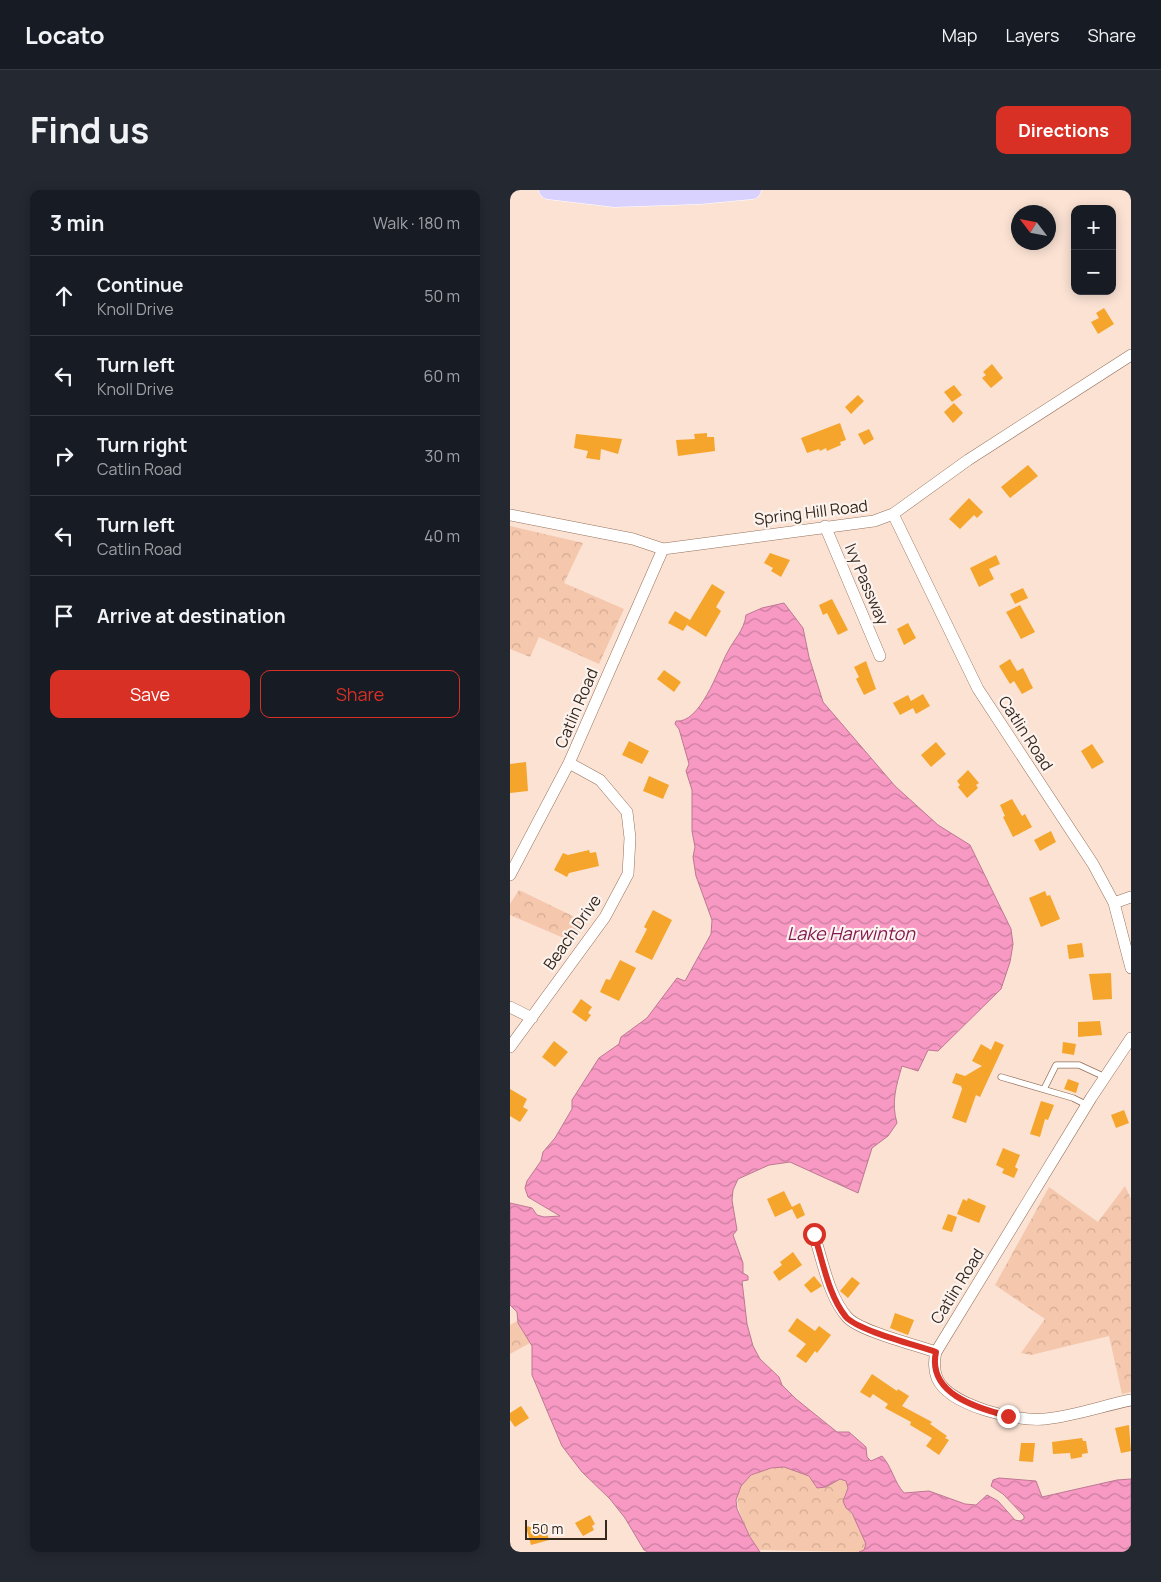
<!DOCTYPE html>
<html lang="en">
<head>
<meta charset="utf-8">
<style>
	:root { --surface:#171b24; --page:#242831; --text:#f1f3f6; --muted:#9ea1a6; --line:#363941; --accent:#d93025 }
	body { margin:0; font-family:Manrope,sans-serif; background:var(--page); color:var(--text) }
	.controls { position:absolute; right:15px; top:15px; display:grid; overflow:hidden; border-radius:10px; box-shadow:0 2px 12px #0003 }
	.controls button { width:45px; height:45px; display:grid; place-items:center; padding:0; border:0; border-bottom:1px solid var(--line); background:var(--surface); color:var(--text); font:25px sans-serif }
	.compass { position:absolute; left:501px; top:15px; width:45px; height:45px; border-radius:50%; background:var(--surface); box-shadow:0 2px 12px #0003; rotate:302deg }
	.scale { position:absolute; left:15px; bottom:12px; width:82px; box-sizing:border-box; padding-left:5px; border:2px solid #37281e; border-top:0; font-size:14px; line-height:18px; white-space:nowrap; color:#37281e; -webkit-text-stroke:4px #fcf3ee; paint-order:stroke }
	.stop { position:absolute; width:15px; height:15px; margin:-11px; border:4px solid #d93025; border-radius:50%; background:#fff }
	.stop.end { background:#d93025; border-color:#fff; box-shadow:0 1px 5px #0008 }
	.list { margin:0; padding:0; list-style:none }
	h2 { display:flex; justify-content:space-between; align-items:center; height:65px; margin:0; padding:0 20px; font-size:21px }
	h2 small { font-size:16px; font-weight:400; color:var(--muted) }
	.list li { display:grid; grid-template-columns:32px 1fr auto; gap:15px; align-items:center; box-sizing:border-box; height:80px; padding:0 20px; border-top:1px solid var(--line) }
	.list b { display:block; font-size:19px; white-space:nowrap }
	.list p { margin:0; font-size:16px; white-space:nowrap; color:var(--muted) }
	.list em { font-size:16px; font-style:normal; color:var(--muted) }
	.actions { display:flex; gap:10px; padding:15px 20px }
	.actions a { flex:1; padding:11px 0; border:1px solid var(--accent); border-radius:10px; text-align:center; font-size:18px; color:var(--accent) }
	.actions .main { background:var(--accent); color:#fff }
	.icon { flex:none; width:28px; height:28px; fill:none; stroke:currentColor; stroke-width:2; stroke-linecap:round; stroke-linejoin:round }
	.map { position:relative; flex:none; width:621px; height:1362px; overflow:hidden; border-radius:10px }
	header { display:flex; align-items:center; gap:30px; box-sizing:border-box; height:70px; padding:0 25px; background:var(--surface); border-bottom:1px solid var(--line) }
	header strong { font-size:24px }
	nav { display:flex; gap:28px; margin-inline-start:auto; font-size:18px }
	.intro { display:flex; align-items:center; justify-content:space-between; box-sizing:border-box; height:120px; padding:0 30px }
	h1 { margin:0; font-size:35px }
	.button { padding:12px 22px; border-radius:10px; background:var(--accent); color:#fff; font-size:18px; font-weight:700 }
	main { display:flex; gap:30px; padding:0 30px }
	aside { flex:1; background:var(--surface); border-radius:10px; box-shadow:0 2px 12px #0003 }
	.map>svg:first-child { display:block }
</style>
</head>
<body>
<header>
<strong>Locato</strong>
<nav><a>Map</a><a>Layers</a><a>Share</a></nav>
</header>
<div class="intro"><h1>Find us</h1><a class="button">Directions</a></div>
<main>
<aside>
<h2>3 min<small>Walk · 180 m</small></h2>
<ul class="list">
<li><svg class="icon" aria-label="ahead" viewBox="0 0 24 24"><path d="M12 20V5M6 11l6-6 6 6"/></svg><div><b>Continue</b><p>Knoll Drive</p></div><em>50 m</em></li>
<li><svg class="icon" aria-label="left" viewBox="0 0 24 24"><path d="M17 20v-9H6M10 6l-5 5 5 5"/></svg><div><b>Turn left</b><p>Knoll Drive</p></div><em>60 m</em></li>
<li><svg class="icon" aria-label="right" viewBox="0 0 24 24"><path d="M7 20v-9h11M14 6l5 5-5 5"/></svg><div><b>Turn right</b><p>Catlin Road</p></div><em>30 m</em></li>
<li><svg class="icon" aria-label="left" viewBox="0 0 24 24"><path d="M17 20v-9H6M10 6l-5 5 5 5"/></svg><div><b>Turn left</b><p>Catlin Road</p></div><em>40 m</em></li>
<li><svg class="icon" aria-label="arrive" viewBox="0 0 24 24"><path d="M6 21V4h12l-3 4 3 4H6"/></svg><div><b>Arrive at destination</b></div></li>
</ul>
<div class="actions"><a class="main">Save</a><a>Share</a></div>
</aside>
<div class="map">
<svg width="621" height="1362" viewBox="0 0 621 1362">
	<defs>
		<pattern id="park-crowns" width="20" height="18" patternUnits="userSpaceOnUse" patternTransform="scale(1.25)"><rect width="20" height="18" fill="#f5c7ac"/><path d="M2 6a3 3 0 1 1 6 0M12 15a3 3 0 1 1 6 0" fill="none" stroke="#d3ab94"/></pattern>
		<pattern id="water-waves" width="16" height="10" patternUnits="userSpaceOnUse" patternTransform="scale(1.25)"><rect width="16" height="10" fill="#f899c4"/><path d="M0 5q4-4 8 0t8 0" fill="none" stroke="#ca7d9f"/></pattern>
	</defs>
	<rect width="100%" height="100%" fill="#fbe2d3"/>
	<!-- park -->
	<path fill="url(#park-crowns)" d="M0,336l73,17 -19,40 60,26 -25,55 -60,-27 -9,20 -20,-8z
		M9,700l68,33 -14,19 -63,-27v-11z
		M615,996l6,13v193l-9,2 -13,-58 -78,19 -10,-2 24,-34 -50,-34 54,-98 49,35z
		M7,1131l13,22 -20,11v-29z
		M270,1277c12,1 34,7 35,20l25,-8 6,2 2,7 -4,8 2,12c10,9 15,23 20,36l-2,6 -5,2 -101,-2c-22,-39 -40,-74 22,-83z"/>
	<!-- water -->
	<path fill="url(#water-waves)" stroke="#be7792" d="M274,413l19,25 6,29 14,45 72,84 43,39 32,20 41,84 2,15 -3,18 -9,27 -63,62 -10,-1 -10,21 -16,-5c-6,20 -11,37 -5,57l-9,13 -16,12 -14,45 -68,-31 -21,3 -31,14 -5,11 -1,10 5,30 -4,5 10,28v10l5,3v4l-6,1 5,43 6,22 7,13 19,18 3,8 14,14 41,33h12l17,15 1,10 4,4 11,-5c10,11 12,26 22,37l25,-2 36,13 11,1 11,-10 11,6 17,19 5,1 4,-2v-3l-21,-22 -12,-8 2,-6 6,-2 37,3 6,16 75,-17 14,-1v73h-272l5,-2 2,-6 -14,-31 -6,-5 -3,-7 5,-13 -2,-7 -6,-2 -14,8 -9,1 -8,-12 -25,-9 -13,1 -20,7 -10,11 -5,14 1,9 13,28 10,15h-112l-4,-2 -19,-32 -15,-19 -28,-27 -20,-26 -30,-71v-29l-14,-23 -1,-11 -7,-7v-102l22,5 5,7 7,2 16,-1 -32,-19 -3,-9 2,-7 14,-20 2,-9 12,-14 17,-29v-9l27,-42 20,-14 2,-7 26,-19 30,-40 8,3 26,-47 1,-14 -16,-44 -3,-19 2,-10 -3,-16v-41l-6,-19 3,-7 -10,-35 -4,-5 1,-3c24,3 42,-51 51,-68 7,-14 17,-22 19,-38l16,-7z"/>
	<!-- building -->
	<path fill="#f5a52b" d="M594,118l10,16 -16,10 -7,-12 8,-4 -3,-5z
		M482,174l11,14 -12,10 -9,-10 4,-3 -3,-3z
		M444,195l8,10 -10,7 -8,-10z
		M348,205l6,6 -13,13 -6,-7z
		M444,213l9,10 -10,10 -9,-11z
		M330,233l6,17 -6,2 1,3 -14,6 -1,-3 -6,3 -1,-2 -12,4 -6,-15z
		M359,239l5,10 -10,6 -6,-11z
		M197,243v4h7l1,14 -37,5 -2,-16 19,-1 -1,-5z
		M66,244l46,5 -4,15 -17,-5 -1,11 -14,-2 2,-7 -14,-3z
		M518,275l10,11 -28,22 -9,-11z
		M459,308l14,14 -6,6 -3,-3 -14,14 -11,-10z
		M260,363l20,7 -9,17 -10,-6 2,-3 -9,-5z
		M486,365l4,9 -11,5 5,10 -15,8 -9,-19z
		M202,394l13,8 -9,15 5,4 -15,26 -19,-12z
		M513,398l5,10 -13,6 -5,-10z
		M322,409l16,31 -10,5 -11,-22 -4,2 -4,-10z
		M510,415l15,27 -14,7 -15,-27z
		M165,421l15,9 -7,11 -15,-8z
		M398,433l8,15 -12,7 -7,-16z
		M500,469l7,12 6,-3 10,20 -11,6 -8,-13 -4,3 -11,-18z
		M356,471l10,28 -12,6 -8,-16 3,-2 -5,-10z
		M154,480l17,12 -7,10 -17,-13z
		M413,504l7,12 -14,8 -3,-6 -13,7 -7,-12 15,-8 3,6z
		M119,551l20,10 -7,13 -20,-9z
		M426,552l10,12 -15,13 -10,-12z
		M582,554l12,18 -12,7 -11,-18z
		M16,572l2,29 -18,2v-29z
		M458,580l11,13 -3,2 2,3 -11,10 -9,-11 2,-2 -3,-4z
		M139,586l20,9 -6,14 -20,-8z
		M502,609l10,17 3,-2 7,13 -19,10 -10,-20 2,-1 -5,-11z
		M541,641l5,11 -16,9 -6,-11z
		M79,660l1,3 6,-1 3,14 -30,7 -2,4 -13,-7 9,-17 5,2z
		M535,701l2,5 3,-1 10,24 -19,8 -12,-29z
		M143,720l19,10 -20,40 -17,-8 12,-23 -3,-2z
		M572,753l2,14 -15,2 -2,-14z
		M110,770l16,8 -17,33 -19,-9 6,-13 4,1z
		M601,783l1,26 -19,1 -4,-26z
		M71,809l11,8 -4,6 3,2 -5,7 -14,-10z
		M590,831l2,14 -24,2v-15z
		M44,851l14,11 -13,15 -13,-10z
		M485,851l9,4 -24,52 -4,-2 -10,28 -14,-5 10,-29 -1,-3 -9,-3 4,-10 9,3 17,-10 -10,-5 9,-17 10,6z
		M553,852l13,2 -2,11 -12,-2z
		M558,889l11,4 -3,10 -12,-4z
		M0,899l17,10 -4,8 5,3 -8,12 -10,-6z
		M531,911l13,4 -6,15 -3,-1 -5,18 -10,-3z
		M614,920l5,13 -13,5 -5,-13z
		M493,958l17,7 -5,12 3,2 -4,9 -12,-5 2,-4 -8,-4z
		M274,1001l8,16 8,-4 5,12 -8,4 -5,-10 -17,8 -8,-18z
		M458,1008l18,8 -7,17 -22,-9 6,-15 4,2z
		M438,1024l9,3 -5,15 -10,-3z
		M283,1062l9,13 -23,16 -6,-9 9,-7 -2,-3z
		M304,1086l8,10 -11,7 -7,-8z
		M342,1087l8,6 -12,15 -8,-7z
		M385,1123l19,7 -6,15 -18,-7z
		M287,1128l18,13 4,-5 12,9 -14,18 -2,-2 -9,12 -10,-7 10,-12 -18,-13z
		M362,1184l25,17 1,-2 11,7 -7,10 30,16 -2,2 17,12 -2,2 4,2 -10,15 -13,-9 6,-8 -22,-13 1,-3 -26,-14 3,-4 -15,-10 -3,4 -10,-6z
		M11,1216l8,12 -14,9 -5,-7v-7z
		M619,1235l2,26 -10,2 -6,-25z
		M572,1248l1,3h3l2,12 -6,1v3l-11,2 -1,-6 -17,1 -1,-12z
		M511,1253h14l-2,19 -14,-1z
		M80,1325l5,9 -3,2 2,4 -11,6 -8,-13z
		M34,1332l5,18 -18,5 -5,-18z"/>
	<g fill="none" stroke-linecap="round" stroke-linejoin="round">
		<!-- lane casing -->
		<g stroke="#96715b" stroke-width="7">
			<path id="lane" d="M491,887l72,21 14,7
				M534,899l12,-24h23l26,12"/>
		</g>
		<!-- street casing -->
		<g stroke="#96715b" stroke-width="12">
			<path id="street" d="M383,324l85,175 115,175 21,39 17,65
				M0,325l123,24 30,10 211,-28 19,-7 75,-54 163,-105
				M315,336l55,130
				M0,685l59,-112 94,-214
				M604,713l17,-6
				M0,817l22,11
				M621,848l-40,60 -155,254c-2,8 -2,18 1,26 12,28 80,44 108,41 29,-3 57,-13 86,-19
				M0,857l95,-130 23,-43 2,-36 -3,-26 -27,-32 -31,-17
				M304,1045c9,26 14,60 33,82 12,14 69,28 89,35"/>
		</g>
		<!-- primary casing -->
		<g stroke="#fff" stroke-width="19">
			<path id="primary" d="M38,0l67,8 85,-3 52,-5"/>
		</g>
		<!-- lane -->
		<use href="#lane" stroke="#fff" stroke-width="5.5"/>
		<!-- street -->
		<use href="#street" stroke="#fff" stroke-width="11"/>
		<!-- primary -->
		<use href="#primary" stroke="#d9d1fe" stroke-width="18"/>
	</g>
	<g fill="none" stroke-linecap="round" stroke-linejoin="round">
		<!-- route -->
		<path stroke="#d93025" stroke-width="6" d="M304,1044c9,27 14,61 32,83 13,14 70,28 90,35 -9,41 40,56 72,64"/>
	</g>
	<g text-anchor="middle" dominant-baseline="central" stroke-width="4.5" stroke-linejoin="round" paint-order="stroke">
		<!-- street labels -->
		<g font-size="16" fill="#37281e" stroke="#fcf3ee">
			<text transform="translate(301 322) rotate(-7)">Spring Hill Road</text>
			<text transform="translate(357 394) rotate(67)">Ivy Passway</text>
			<text transform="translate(66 518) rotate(-67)">Catlin Road</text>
			<text transform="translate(516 543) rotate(57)">Catlin Road</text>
			<text transform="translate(62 742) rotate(-55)">Beach Drive</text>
			<text transform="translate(447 1096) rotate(-58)">Catlin Road</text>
		</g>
		<!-- water labels -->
		<g font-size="18" font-style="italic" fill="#831a54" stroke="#fcf3ee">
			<text x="341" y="743">Lake Harwinton</text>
		</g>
	</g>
</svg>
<div class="controls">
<button>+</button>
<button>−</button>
</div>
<svg class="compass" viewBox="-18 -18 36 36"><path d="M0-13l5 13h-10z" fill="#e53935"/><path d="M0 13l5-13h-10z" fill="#9ea1a6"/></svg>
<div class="scale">50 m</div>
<div class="stop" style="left:304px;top:1044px"></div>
<div class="stop end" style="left:498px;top:1226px"></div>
</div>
</main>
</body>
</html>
